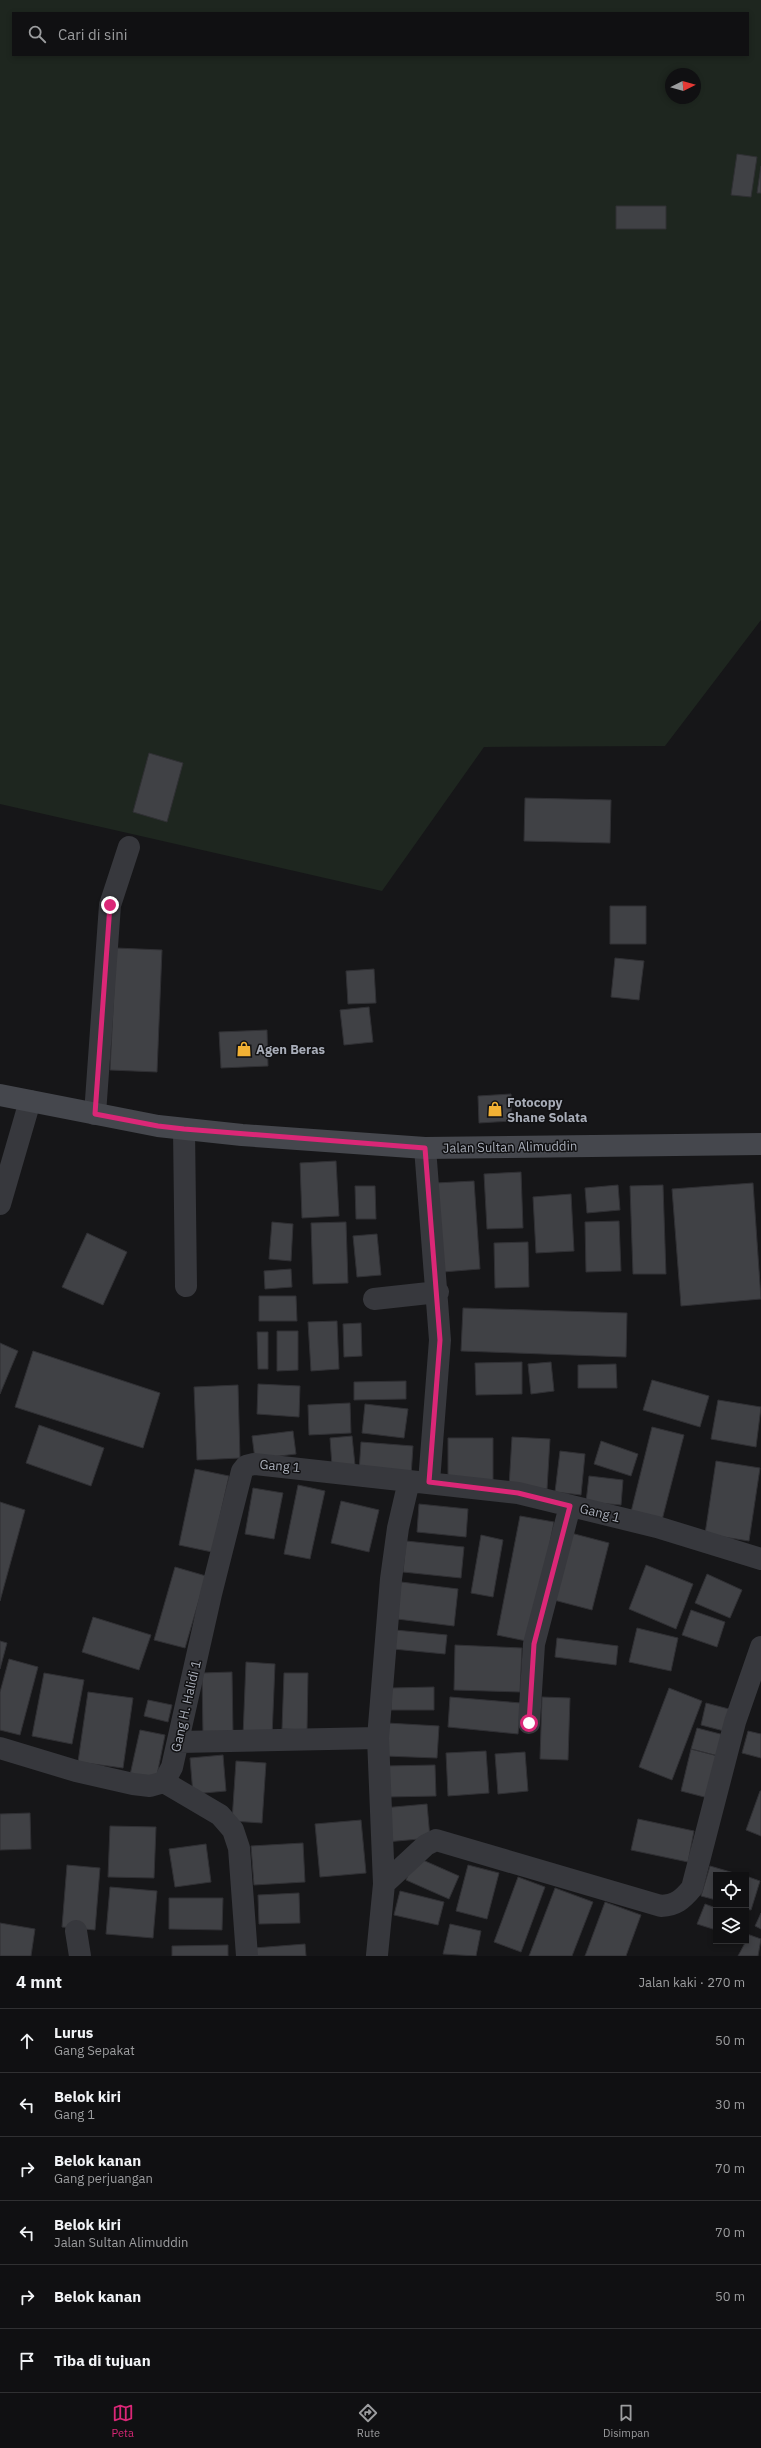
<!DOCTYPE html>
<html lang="id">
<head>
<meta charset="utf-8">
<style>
	:root { --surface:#101012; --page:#1e1e20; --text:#f1f3f6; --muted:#9c9d9f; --line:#303032; --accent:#db2777 }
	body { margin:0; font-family:"IBM Plex Sans",sans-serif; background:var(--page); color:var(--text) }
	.controls { position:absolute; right:12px; bottom:12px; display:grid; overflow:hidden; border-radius:0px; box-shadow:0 2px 6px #0003 }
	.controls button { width:36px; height:36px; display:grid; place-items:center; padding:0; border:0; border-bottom:1px solid var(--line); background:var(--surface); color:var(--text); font:20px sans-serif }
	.compass { position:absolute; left:665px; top:68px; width:36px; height:36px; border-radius:50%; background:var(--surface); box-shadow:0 2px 6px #0003; rotate:85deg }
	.stop { position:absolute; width:12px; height:12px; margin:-9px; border:3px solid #db2777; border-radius:50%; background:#fff }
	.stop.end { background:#db2777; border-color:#fff; box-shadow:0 1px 4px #0008 }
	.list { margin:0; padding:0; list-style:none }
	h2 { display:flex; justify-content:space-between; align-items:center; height:52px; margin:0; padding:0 16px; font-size:17px }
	h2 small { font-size:13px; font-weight:400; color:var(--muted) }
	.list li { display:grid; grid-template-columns:26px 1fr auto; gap:12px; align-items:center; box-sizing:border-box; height:64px; padding:0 16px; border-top:1px solid var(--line) }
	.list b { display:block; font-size:15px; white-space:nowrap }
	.list p { margin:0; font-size:13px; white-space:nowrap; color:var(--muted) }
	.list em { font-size:13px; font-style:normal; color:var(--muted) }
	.icon { flex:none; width:22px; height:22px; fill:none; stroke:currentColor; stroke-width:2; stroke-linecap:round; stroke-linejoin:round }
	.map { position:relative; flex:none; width:761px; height:1956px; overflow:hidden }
	.search { position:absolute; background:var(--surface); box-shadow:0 2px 6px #0003; left:12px; right:12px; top:12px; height:44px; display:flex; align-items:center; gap:10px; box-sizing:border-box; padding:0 14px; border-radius:0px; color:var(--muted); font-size:15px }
	.sheet { height:436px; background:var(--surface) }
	nav { display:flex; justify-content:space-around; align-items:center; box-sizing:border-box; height:56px; border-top:1px solid var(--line); background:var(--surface); font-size:11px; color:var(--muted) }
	nav a { display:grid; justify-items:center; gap:2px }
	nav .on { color:var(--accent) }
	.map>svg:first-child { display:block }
</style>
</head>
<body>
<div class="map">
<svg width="761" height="1956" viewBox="0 0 761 1956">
	<rect width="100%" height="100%" fill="#161618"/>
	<!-- green -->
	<path fill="#1e261f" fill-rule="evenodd" d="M0,0h761v620l-96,126 -181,1 -102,144 -382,-87zM13,13h735v42h-735zM671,74h24v24h-24z"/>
	<!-- building -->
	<path fill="#404145" stroke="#303034" d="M737,154l20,3 -6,40 -20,-2z
		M761,166v27h-4z
		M616,206h50v23h-50z
		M149,753l34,10 -16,59 -34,-10z
		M525,798l86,2 -1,43 -86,-2z
		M610,906h36v38h-36z
		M116,948l46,2 -5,122 -47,-2z
		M615,958l29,3 -5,39 -28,-3z
		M374,969l2,34 -28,1 -2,-33z
		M369,1007l4,35 -29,3 -4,-35z
		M267,1030l1,36 -47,2 -2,-36z
		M511,1094l1,27 -33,2 -1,-27z
		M336,1161l3,55 -37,2 -2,-55z
		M521,1172l2,56 -36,1 -3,-55z
		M474,1181l6,88 -37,3 -7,-89z
		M753,1183l8,116 -80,7 -9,-117z
		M618,1185l2,25 -33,3 -2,-25z
		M663,1185l3,89h-33l-3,-88z
		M355,1186h20l1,33h-20z
		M571,1194l3,57 -38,2 -3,-56z
		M619,1221l2,50 -35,1 -1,-50z
		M272,1222l21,2 -2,37 -22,-2z
		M346,1222l2,61 -35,1 -2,-61z
		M87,1233l40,19 -24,53 -41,-18z
		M377,1234l4,41 -24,2 -4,-41z
		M528,1242l1,45 -34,1 -1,-45z
		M291,1269l1,18 -27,2 -1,-18z
		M259,1296h37l1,25h-38z
		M463,1308l164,5 -1,44 -165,-6z
		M337,1321l2,48 -28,2 -3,-49z
		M361,1323l1,33 -18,1 -1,-33z
		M277,1331h21v39l-21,1z
		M257,1332h11v37h-10z
		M0,1343l18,8 -18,43z
		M33,1351l127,42 -17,55 -128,-41z
		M522,1362v32l-46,1 -1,-32z
		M551,1362l3,29 -23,3 -3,-30z
		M616,1364l1,24h-39v-23z
		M652,1380l57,16 -9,31 -57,-17z
		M406,1381v18l-52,1v-18z
		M258,1384l42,2 -1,31 -42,-3z
		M238,1385l2,73 -43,2 -3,-73z
		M718,1400l43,7 -5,40 -45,-8z
		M350,1403l1,30 -42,2 -1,-30z
		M365,1404l43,5 -4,29 -42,-5z
		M39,1425l65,23 -13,38 -65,-23z
		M652,1427l32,8 -22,85 -31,-8z
		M293,1431l3,23 -41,5 -3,-23z
		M352,1436l3,29 -23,1 -2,-28z
		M512,1437l38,2 -3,50 -38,-2z
		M448,1438h45v42h-45z
		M601,1441l37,13 -7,22 -37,-12z
		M361,1442l52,4 -2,30 -52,-4z
		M560,1451l25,3 -4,41 -26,-3z
		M716,1461l44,7 -11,73 -44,-7z
		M195,1469l34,7 -17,76 -33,-7z
		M589,1476l34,4 -2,25 -35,-3z
		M298,1485l27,6 -15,68 -26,-5z
		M253,1488l30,5 -9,46 -29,-5z
		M341,1501l38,9 -10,42 -38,-9z
		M0,1502l25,8 -25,91z
		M419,1504l49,5 -2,28 -49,-5z
		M520,1516l34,6 -23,120 -34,-7z
		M567,1532l42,11 -17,67 -42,-11z
		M481,1535l22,5 -10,57 -22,-4z
		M406,1541l58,6 -3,31 -58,-6z
		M646,1565l47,19 -17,45 -47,-20z
		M175,1567l31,9 -21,72 -31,-8z
		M707,1574l35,16 -12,28 -35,-15z
		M401,1582l57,7 -4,37 -57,-7z
		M691,1610l34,12 -8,25 -35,-12z
		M93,1617l58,18 -12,35 -57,-18z
		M637,1628l41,10 -7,33 -42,-9z
		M395,1630l52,5 -2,19 -52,-5z
		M557,1638l61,8 -2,19 -61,-8z
		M0,1641l7,2 -7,26z
		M455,1645l67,3 -2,44 -66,-2z
		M9,1659l29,8 -18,68 -20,-5v-38z
		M246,1662l29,2 -3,73 -29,-1z
		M232,1672l1,62 -30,1 -1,-62z
		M44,1673l40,7 -12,64 -40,-8z
		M284,1673h24l-1,57 -25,-1z
		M434,1687v23h-43v-22z
		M669,1688l33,13 -30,79 -33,-13z
		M88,1692l45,6 -10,70 -45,-6z
		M450,1697l71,6 -3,31 -70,-7z
		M542,1697l28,1 -2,62 -28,-1z
		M148,1700l24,5 -4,17 -24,-6z
		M706,1703l23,6 -5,22 -23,-6z
		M387,1723l52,3 -2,32 -52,-2z
		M697,1728l31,8 -6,21 -31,-8z
		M140,1730l25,5 -9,45 -26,-5z
		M748,1731l13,3v24l-19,-5z
		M691,1749l31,8 -10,42 -31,-8z
		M486,1751l3,42 -41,3 -2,-43z
		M525,1752l3,39 -30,3 -3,-40z
		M223,1755l3,36 -33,3 -3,-36z
		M236,1761l30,2 -4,60 -30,-2z
		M435,1765l1,31 -49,1 -1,-31z
		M760,1791h1v45l-15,-6z
		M427,1804l3,34 -44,4 -3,-34z
		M30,1813l1,36 -31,1v-36z
		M638,1819l56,12 -6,31 -57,-12z
		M361,1820l5,53 -46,4 -5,-53z
		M110,1826l46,1 -2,51 -46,-1z
		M303,1843l2,39 -51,3 -3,-39z
		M206,1844l5,38 -36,5 -6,-38z
		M416,1857l43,19 -10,23 -43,-19z
		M67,1865l33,3 -5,62 -33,-3z
		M468,1865l31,8 -12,46 -31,-8z
		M710,1866l31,9h-25v25l-15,-4z
		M746,1876l14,5 -9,29 -5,-1z
		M518,1877l27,10 -24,65 -27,-10z
		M110,1887l47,4 -4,47 -47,-4z
		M555,1888l38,14 -21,54h-43z
		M400,1891l44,11 -6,23 -44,-10z
		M299,1893l1,30 -41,1 -1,-29z
		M169,1898h54l-1,32 -53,-1z
		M605,1902l36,13 -15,41h-41z
		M705,1904l11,4v22l-19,-6z
		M761,1913v16l-6,-3z
		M0,1923l35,6 -4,27h-31z
		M450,1924l31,7 -5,25 -33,-2z
		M747,1934l14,5 -3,17h-20l8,-15z
		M305,1944l1,12h-52v-8z
		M228,1945v11h-56v-10z"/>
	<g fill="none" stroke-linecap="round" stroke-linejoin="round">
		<!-- minor -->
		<path stroke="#37383d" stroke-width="22" d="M95,1114l15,-209 19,-58
			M184,1129l2,157
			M425,1148l15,192 -11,142
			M0,1204l30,-103
			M374,1299l64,-7
			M529,1723l5,-79 36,-138
			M178,1742l200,-4
			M0,1748l76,23 57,13 17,2 14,-4 8,-15 39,-173 31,-123 4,-5 8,-2 264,29 139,34 104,32
			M164,1782l56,33 13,15 6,18 8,108
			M384,1884l42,-39 10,-5 225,66c15,-1 21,-6 31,-18l43,-166 26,-75
			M76,1931l4,25
			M377,1955l7,-71 -6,-146 13,-159 7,-51 11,-47"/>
		<!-- secondary -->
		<path stroke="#45474d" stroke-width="22" d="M0,1095l158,31 84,9 183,13 336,-4"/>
	</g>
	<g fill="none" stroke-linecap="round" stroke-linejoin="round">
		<!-- route -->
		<path stroke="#db2777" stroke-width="5" d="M110,905l-15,209 63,12 26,3 241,19 15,192 -11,142 89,11 52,13 -36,138 -5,79"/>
	</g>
	<!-- icons -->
	<defs>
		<g id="shop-bare" transform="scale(1.2)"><path d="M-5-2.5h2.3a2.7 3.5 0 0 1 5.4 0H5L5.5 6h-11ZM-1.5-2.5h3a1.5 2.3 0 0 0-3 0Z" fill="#f2b134" stroke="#111113" stroke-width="2.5" paint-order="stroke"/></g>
	</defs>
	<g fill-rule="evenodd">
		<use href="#shop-bare" x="244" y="1049"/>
		<use href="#shop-bare" x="495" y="1109"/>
	</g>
	<g text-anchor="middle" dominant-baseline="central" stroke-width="3" stroke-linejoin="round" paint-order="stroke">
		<!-- poi labels -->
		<g font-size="13" font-weight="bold" fill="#a8adb8" stroke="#111113" text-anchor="start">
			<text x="256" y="1049">Agen Beras</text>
			<text x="507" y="1102">Fotocopy<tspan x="507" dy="15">Shane Solata</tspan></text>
		</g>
		<!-- street labels -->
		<g font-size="13" fill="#a8adb8" stroke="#111113">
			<text transform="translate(510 1147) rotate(-1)">Jalan Sultan Alimuddin</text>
			<text transform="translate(280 1466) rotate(5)">Gang 1</text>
			<text transform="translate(600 1513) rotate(14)">Gang 1</text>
			<text transform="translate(186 1706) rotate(-77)">Gang H. Halidi 1</text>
		</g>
	</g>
</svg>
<div class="controls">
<button><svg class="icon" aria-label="locate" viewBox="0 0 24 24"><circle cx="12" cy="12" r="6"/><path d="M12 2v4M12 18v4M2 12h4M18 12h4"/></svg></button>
<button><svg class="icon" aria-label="layers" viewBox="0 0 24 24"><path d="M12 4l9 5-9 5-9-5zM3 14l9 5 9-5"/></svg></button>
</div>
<svg class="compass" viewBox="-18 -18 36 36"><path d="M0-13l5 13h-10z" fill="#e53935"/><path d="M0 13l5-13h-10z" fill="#9c9d9f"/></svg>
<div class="stop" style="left:529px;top:1723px"></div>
<div class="stop end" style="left:110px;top:905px"></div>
<div class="search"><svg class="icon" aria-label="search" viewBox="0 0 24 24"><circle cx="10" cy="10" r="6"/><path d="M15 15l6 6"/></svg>Cari di sini</div>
</div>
<section class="sheet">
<h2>4 mnt<small>Jalan kaki · 270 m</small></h2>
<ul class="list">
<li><svg class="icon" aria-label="ahead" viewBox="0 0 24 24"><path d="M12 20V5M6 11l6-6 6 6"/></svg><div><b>Lurus</b><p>Gang Sepakat</p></div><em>50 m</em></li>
<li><svg class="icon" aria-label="left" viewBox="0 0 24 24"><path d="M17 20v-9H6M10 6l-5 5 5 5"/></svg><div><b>Belok kiri</b><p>Gang 1</p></div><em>30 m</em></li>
<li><svg class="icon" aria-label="right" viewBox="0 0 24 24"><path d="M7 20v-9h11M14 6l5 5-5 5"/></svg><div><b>Belok kanan</b><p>Gang perjuangan</p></div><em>70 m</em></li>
<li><svg class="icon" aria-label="left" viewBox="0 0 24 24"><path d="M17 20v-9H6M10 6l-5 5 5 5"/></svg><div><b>Belok kiri</b><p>Jalan Sultan Alimuddin</p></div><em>70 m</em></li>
<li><svg class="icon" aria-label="right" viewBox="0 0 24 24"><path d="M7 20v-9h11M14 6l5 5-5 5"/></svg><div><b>Belok kanan</b></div><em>50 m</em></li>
<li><svg class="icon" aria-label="arrive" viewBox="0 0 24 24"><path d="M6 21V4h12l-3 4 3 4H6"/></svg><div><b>Tiba di tujuan</b></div></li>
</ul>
</section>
<nav>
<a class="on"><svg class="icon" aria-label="map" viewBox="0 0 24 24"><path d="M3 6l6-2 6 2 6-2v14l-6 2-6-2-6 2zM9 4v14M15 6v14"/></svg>Peta</a>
<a><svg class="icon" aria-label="directions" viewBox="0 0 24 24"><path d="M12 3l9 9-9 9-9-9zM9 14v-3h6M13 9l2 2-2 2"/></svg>Rute</a>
<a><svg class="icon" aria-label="saved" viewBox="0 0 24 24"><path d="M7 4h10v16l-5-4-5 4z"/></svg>Disimpan</a>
</nav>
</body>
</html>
